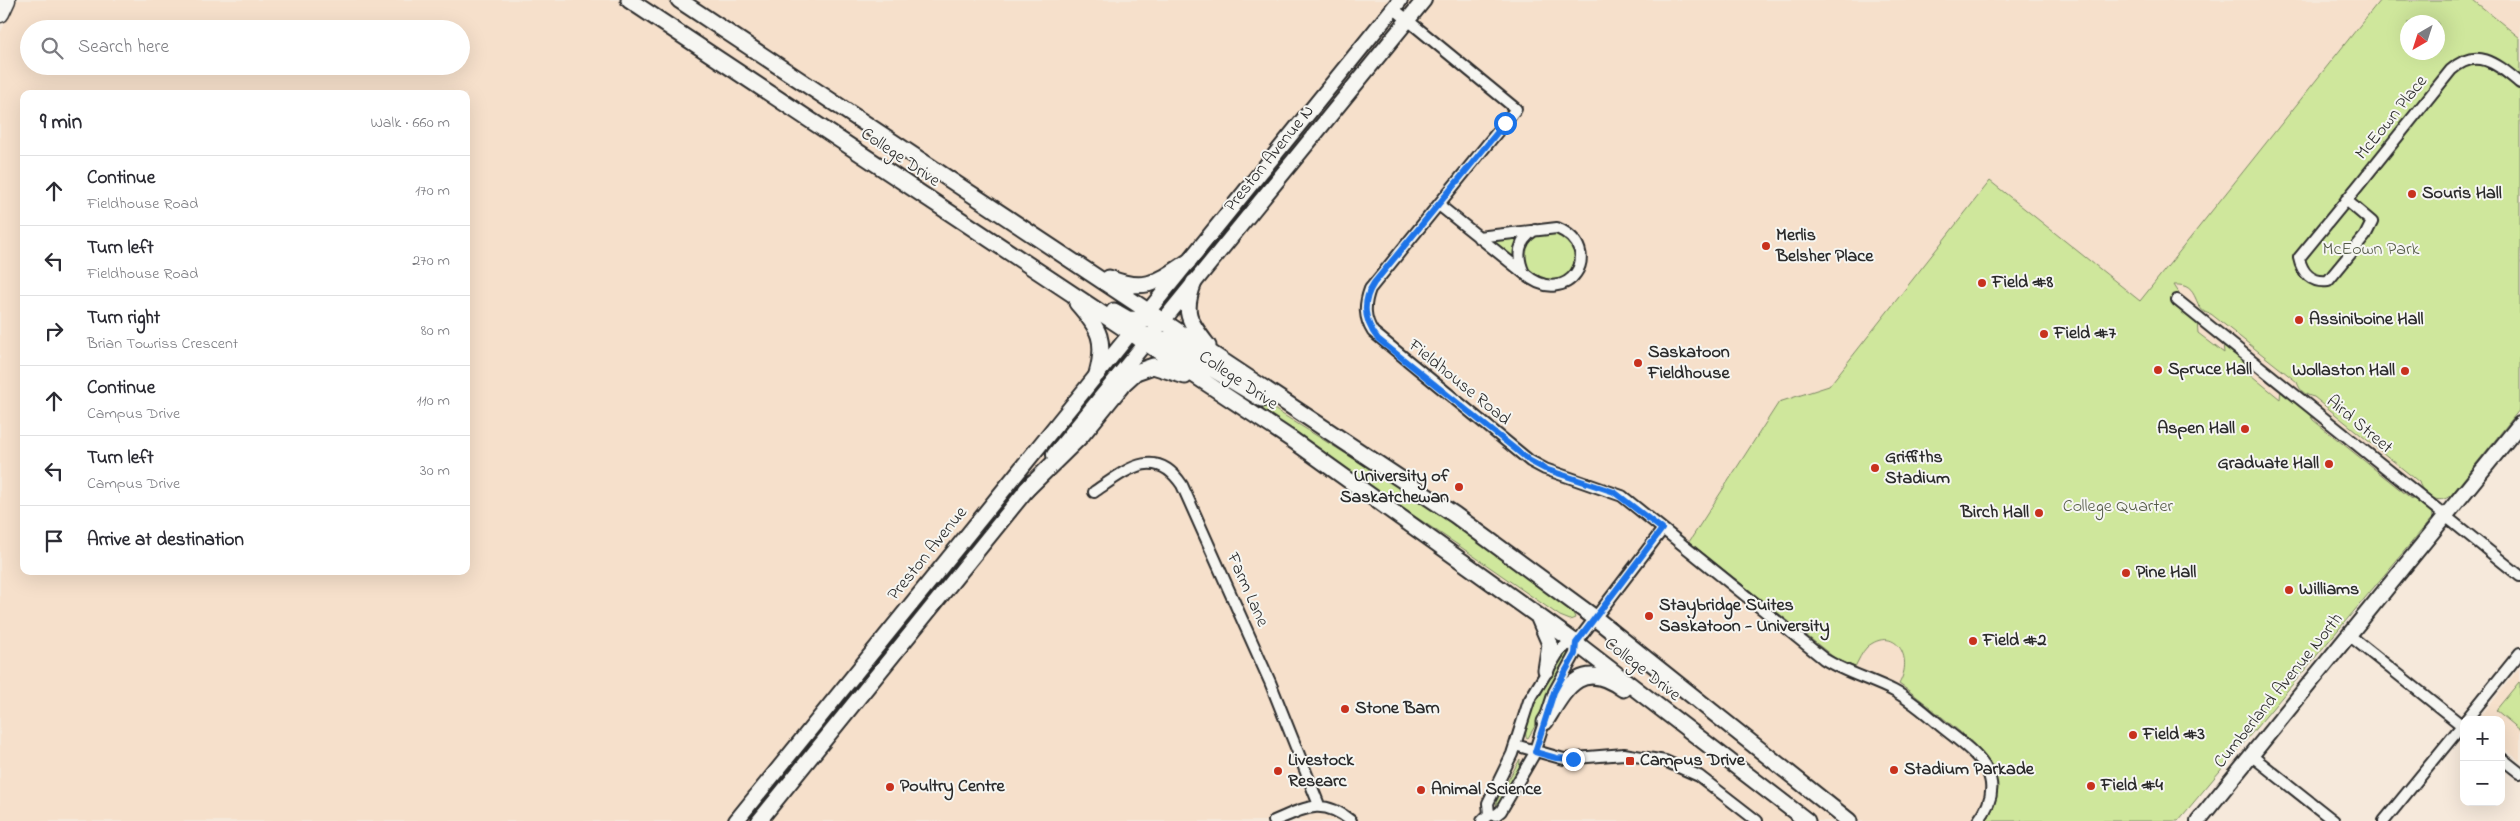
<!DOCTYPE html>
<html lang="en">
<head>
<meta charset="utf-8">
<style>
	:root { --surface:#fff; --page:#f2f2f3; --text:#2b2b33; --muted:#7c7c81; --line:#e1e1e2 }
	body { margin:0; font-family:"Indie Flower",sans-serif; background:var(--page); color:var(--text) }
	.controls { position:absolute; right:15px; bottom:15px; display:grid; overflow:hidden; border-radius:10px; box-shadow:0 5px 20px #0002 }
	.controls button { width:45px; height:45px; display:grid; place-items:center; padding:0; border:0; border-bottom:1px solid var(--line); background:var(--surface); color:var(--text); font:25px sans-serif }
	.compass { position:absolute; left:2400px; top:15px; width:45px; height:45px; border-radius:50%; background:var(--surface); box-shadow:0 5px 20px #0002; rotate:219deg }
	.stop { position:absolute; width:15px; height:15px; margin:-11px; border:4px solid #1a73e8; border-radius:50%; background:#fff }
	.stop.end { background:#1a73e8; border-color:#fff; box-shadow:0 1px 5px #0008 }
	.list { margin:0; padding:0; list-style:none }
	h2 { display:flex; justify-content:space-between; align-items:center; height:65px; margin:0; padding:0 20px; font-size:21px }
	h2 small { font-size:16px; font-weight:400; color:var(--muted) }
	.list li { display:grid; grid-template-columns:32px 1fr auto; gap:15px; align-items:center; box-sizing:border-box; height:70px; padding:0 20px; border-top:1px solid var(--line) }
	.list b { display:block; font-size:19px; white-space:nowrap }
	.list p { margin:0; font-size:16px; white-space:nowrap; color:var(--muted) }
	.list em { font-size:16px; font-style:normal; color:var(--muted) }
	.icon { flex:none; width:28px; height:28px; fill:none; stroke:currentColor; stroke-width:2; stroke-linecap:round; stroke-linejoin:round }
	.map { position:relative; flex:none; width:2520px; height:821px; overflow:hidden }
	.search { position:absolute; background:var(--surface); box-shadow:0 5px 20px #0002; left:20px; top:20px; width:450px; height:55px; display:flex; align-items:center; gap:12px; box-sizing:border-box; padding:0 18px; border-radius:28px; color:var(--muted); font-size:19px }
	.panel { position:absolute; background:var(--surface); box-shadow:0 5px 20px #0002; left:20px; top:90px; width:450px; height:485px; border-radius:10px }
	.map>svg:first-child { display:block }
</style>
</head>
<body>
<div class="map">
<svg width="2520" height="821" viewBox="0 0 2520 821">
	<rect width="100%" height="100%" fill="#f6e9db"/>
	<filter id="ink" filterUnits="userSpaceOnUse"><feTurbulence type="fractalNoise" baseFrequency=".02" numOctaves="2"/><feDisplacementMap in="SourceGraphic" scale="10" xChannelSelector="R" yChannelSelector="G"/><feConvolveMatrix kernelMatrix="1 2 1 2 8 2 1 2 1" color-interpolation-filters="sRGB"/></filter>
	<g filter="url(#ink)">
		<!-- built -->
		<path fill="#f6e0cb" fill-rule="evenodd" d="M16,0h2504v402l-342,419h-2178v-787zM2408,22h30v30h-30zM29,29h432v37h-432zM24,94h442v477h-442z
			M2520,667v94l-19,-15v-26h-23z"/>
		<!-- green -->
		<path fill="#cfe79c" stroke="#7d8964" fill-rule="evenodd" d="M2380,0h93l47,38v371l-69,86c-12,11 -28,1 -32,-13l-105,-85c-9,-2 -14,-6 -17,-15l-86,-68c-20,-2 -9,-31 -37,-29l23,36 1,12 26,20 -1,-10 22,17 1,11 34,28 1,-10 24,18 8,13 99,79 11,3 8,7 1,9 -254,303h-192c27,-49 -3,-70 -38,-99 -16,-13 -32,-27 -49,-38 16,-28 -5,-59 -32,-37 -5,5 -9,14 -12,20l-19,-8 -147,-117 90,-140 50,-16 161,-205 150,120zM2408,22h30v30h-30z
			M1554,233c22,7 28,29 10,45l-19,4c-18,-11 -21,-13 -21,-35l9,-11z
			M1518,237l-5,20 -18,-14 2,-3z
			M1171,345l233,145 70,46 98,74 3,8 -5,2 -10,-4 -102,-71 -273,-182z
			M1566,652l4,1 -35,73 -7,12 -2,-1c-4,-21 24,-70 40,-85z
			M2519,682l1,1v47l-24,-20z
			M1520,759l-1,12 -22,35 -1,-4z"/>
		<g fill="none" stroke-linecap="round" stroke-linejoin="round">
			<!-- minor casing -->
			<g stroke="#2b2b2b" stroke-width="14">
				<path id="minor" d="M1393,8l123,101 -146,180c-6,16 -6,29 3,43l157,129 15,8 77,27 202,163c22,14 47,20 70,32 17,9 33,23 48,36 33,26 70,50 36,94
					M2346,200l26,22 -7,14 -37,45c-16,2 -26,-8 -29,-23l59,-72 93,-116c27,-24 47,-5 69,13
					M1439,205l86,69c42,37 83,-24 32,-46l-79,9
					M1524,273c-8,-17 -6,-33 11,-43
					M2177,300l343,276
					M1094,492c31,-21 61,-48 88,-7l88,197 49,123
					M2349,635l115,92
					M2466,720l54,-67
					M1515,745l49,14 60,-5 41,7 34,15 58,45
					M2252,756l82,65
					M2501,758l19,15
					M1489,814l-1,-11 24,-49 17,-53 31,-51 5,-4 11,-3
					M1274,821c31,-13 48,-24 77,0
					M1482,821l7,-7 7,1 5,-4 32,-55 21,-64 21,-38 1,-11 87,-114
					M2384,821l80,-98"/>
			</g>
			<!-- secondary casing -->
			<g stroke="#2b2b2b" stroke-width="18">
				<path id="secondary" d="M1054,455l370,-455
					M736,821l664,-821
					M759,821l274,-339
					M2198,821l322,-397"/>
			</g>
			<!-- primary casing -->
			<g stroke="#2b2b2b" stroke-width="19">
				<path id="primary" d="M629,0l665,441 282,202 231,178
					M679,0l776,515 140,103 254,203
					M1109,278c36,15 49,4 79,-16
					M1194,282c-12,31 -5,39 14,64
					M1077,303c23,26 29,38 20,71
					M1114,311l14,8 34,1
					M1138,333l25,6 99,60
					M1026,490l55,-54 43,-53 12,-11 17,-6 32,10
					M1538,616l12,28 -4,26
					M1545,722c20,-32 35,-65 78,-33"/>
			</g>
			<!-- motorway casing -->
			<g stroke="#2b2b2b" stroke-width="21">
				<path id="motorway" d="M0,13l6,-13"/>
			</g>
			<!-- minor -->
			<use href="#minor" stroke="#f6f6f2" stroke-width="10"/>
			<!-- secondary -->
			<use href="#secondary" stroke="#f6f6f2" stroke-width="14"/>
			<!-- primary -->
			<use href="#primary" stroke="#f6f6f2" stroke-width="15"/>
			<!-- motorway -->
			<use href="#motorway" stroke="#f6f6f2" stroke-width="18"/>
		</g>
	</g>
	<g fill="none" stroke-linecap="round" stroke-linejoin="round" filter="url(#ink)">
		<!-- route -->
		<path stroke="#1a73e8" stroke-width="6" d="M1505,123l-131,160c-13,20 -10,38 4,56l152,122 15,8 69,23 48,37 -86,114 -1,11 -21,38 -19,60 21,6 17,1"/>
	</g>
	<!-- markers -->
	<g fill="#c8321e" stroke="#f6f6f2" stroke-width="2">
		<circle cx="2412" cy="194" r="5"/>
		<circle cx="1766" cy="246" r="5"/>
		<circle cx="1982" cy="283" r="5"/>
		<circle cx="2299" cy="320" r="5"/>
		<circle cx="2044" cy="334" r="5"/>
		<circle cx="1638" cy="363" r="5"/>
		<circle cx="2158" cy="370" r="5"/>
		<circle cx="2405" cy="371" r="5"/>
		<circle cx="2245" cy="429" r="5"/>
		<circle cx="2329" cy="464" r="5"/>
		<circle cx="1875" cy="468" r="5"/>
		<circle cx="1459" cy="487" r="5"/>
		<circle cx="2039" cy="513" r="5"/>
		<circle cx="2126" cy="573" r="5"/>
		<circle cx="2289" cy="590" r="5"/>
		<circle cx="1649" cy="616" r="5"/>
		<circle cx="1973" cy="641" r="5"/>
		<circle cx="1345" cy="709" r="5"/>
		<circle cx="2133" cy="735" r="5"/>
		<rect x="1625" y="756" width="10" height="10" rx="2.5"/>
		<circle cx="1894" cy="770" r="5"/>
		<circle cx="1278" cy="771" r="5"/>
		<circle cx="2091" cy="786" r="5"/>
		<circle cx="890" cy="787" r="5"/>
		<circle cx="1421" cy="790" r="5"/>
	</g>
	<g text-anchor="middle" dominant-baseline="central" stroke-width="4" stroke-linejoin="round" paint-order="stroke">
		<!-- street labels -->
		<g font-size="18" fill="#2b2b2b" stroke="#f6f6f2">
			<text transform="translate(2392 118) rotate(-51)">McEown Place</text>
			<text transform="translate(900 158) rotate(34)">College Drive</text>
			<text transform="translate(1270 159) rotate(-51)">Preston Avenue N</text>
			<text transform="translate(1238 381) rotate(34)">College Drive</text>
			<text transform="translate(1459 383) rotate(39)">Fieldhouse Road</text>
			<text transform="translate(2359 425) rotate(40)">Aird Street</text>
			<text transform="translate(928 554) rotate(-51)">Preston Avenue</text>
			<text transform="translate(1247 590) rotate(66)">Farm Lane</text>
			<text transform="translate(1642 670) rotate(38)">College Drive</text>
			<text transform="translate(2279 691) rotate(-51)">Cumberland Avenue North</text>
		</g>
		<!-- poi labels -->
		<g font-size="18" font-weight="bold" fill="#2b2b2b" stroke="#f6f6f2" text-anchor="start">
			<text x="2422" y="194">Souris Hall</text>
			<text x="1776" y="236">Merlis<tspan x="1776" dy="21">Belsher Place</tspan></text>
			<text x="1992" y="283">Field #8</text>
			<text x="2309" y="320">Assiniboine Hall</text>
			<text x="2054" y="334">Field #7</text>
			<text x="1648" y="353">Saskatoon<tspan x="1648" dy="21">Fieldhouse</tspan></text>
			<text x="2168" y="370">Spruce Hall</text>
			<text x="2395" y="371" text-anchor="end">Wollaston Hall</text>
			<text x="2235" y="429" text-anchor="end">Aspen Hall</text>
			<text x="1885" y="458">Griffiths<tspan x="1885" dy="21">Stadium</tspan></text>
			<text x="2319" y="464" text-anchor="end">Graduate Hall</text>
			<text x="1449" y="477" text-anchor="end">University of<tspan x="1449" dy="21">Saskatchewan</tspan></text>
			<text x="2029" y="513" text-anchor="end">Birch Hall</text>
			<text x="2136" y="573">Pine Hall</text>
			<text x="2299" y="590">Williams</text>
			<text x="1659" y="606">Staybridge Suites<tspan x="1659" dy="21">Saskatoon - University</tspan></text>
			<text x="1983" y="641">Field #2</text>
			<text x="1355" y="709">Stone Barn</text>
			<text x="2143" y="735">Field #3</text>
			<text x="1288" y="761">Livestock<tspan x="1288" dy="21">Researc</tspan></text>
			<text x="1640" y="761">Campus Drive</text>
			<text x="1904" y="770">Stadium Parkade</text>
			<text x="2101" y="786">Field #4</text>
			<text x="900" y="787">Poultry Centre</text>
			<text x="1431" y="790">Animal Science</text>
		</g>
		<!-- park labels -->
		<g font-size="18" fill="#545a47" stroke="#f6f6f2">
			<text x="2371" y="250">McEown Park</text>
			<text x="2118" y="507">College Quarter</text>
		</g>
	</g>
</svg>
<div class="controls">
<button>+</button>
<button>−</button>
</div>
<svg class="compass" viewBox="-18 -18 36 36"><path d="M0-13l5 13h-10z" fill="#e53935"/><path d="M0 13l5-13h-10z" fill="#7c7c81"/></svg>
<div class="stop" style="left:1505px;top:123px"></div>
<div class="stop end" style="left:1573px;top:759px"></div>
<div class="search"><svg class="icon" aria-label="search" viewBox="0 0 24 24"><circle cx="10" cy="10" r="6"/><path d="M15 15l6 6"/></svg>Search here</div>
<section class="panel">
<h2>9 min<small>Walk · 660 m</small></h2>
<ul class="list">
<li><svg class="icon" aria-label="ahead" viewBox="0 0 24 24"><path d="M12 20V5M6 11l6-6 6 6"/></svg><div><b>Continue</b><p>Fieldhouse Road</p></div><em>170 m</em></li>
<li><svg class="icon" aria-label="left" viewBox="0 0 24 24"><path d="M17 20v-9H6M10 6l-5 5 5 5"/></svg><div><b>Turn left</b><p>Fieldhouse Road</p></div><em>270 m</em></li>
<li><svg class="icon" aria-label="right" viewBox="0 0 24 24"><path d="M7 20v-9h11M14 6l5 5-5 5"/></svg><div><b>Turn right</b><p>Brian Towriss Crescent</p></div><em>80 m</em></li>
<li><svg class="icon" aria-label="ahead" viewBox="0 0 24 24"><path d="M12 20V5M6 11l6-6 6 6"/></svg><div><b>Continue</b><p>Campus Drive</p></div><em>110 m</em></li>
<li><svg class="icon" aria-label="left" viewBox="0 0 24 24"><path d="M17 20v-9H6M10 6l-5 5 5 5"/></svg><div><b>Turn left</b><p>Campus Drive</p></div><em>30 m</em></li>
<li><svg class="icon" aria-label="arrive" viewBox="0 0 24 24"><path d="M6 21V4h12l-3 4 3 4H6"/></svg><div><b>Arrive at destination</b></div></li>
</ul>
</section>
</div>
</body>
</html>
